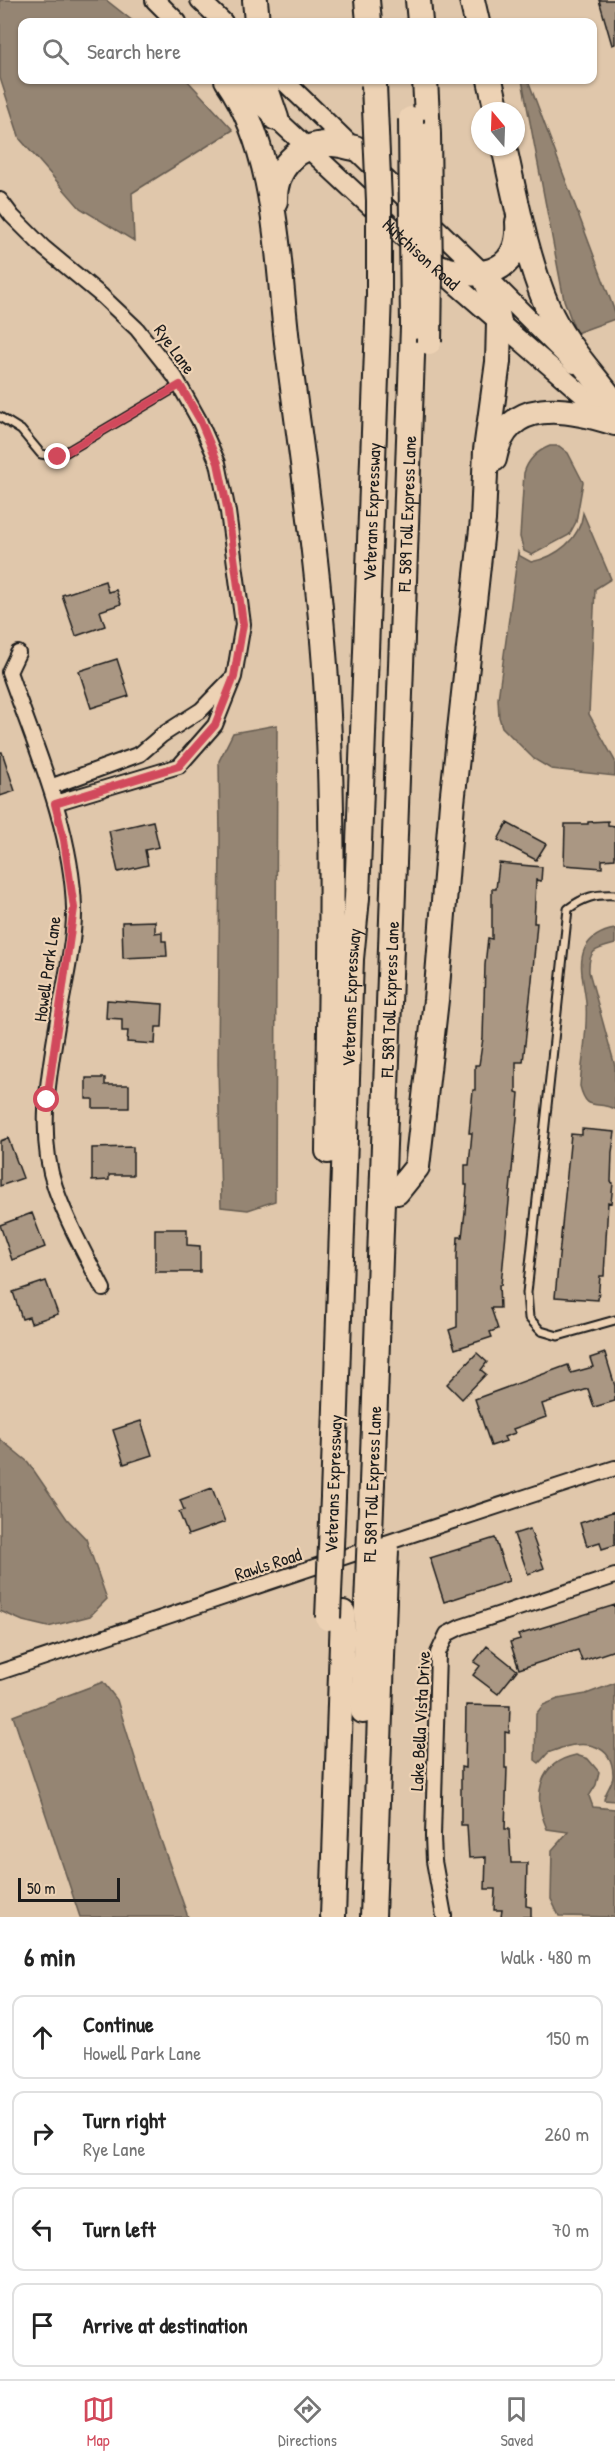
<!DOCTYPE html>
<html lang="en">
<head>
<meta charset="utf-8">
<style>
	:root { --surface:#fff; --page:#f2f2f2; --text:#222; --muted:#767676; --line:#e0e0e0; --accent:#d1495b }
	body { margin:0; font-family:"Patrick Hand",sans-serif; background:var(--page); color:var(--text) }
	.compass { position:absolute; left:471px; top:102px; width:54px; height:54px; border-radius:50%; background:var(--surface); box-shadow:0 2px 4px #0004; rotate:341deg }
	.scale { position:absolute; left:18px; bottom:15px; width:102px; box-sizing:border-box; padding-left:6px; border:3px solid #1c1c1c; border-top:0; font-size:16px; line-height:21px; white-space:nowrap; color:#1c1c1c; -webkit-text-stroke:4px #edd2b4; paint-order:stroke }
	.stop { position:absolute; width:18px; height:18px; margin:-14px; border:4px solid #d1495b; border-radius:50%; background:#fff }
	.stop.end { background:#d1495b; border-color:#fff; box-shadow:0 2px 6px #0008 }
	.list { margin:0; padding:0; list-style:none }
	h2 { display:flex; justify-content:space-between; align-items:center; height:78px; margin:0; padding:0 24px; font-size:26px }
	h2 small { font-size:20px; font-weight:400; color:var(--muted) }
	.list li { display:grid; grid-template-columns:39px 1fr auto; gap:18px; align-items:center; box-sizing:border-box; height:84px; margin:0 12px 12px; padding:0 12px; border:2px solid var(--line); border-radius:12px }
	.list b { display:block; font-size:22px; white-space:nowrap }
	.list p { margin:0; font-size:20px; white-space:nowrap; color:var(--muted) }
	.list em { font-size:20px; font-style:normal; color:var(--muted) }
	.icon { flex:none; width:33px; height:33px; fill:none; stroke:currentColor; stroke-width:2; stroke-linecap:round; stroke-linejoin:round }
	.map { position:relative; flex:none; width:615px; height:1917px; overflow:hidden }
	.search { position:absolute; background:var(--surface); box-shadow:0 2px 4px #0004; left:18px; right:18px; top:18px; height:66px; display:flex; align-items:center; gap:15px; box-sizing:border-box; padding:0 21px; border-radius:12px; color:var(--muted); font-size:22px }
	.sheet { height:462px; background:var(--surface) }
	nav { display:flex; justify-content:space-around; align-items:center; box-sizing:border-box; height:84px; border-top:2px solid var(--line); background:var(--surface); font-size:16px; color:var(--muted) }
	nav a { display:grid; justify-items:center; gap:3px }
	nav .on { color:var(--accent) }
	.map>svg:first-child { display:block }
</style>
</head>
<body>
<div class="map">
<svg width="615" height="1917" viewBox="0 0 615 1917">
	<rect width="100%" height="100%" fill="#e0c7ab"/>
	<filter id="ink" filterUnits="userSpaceOnUse"><feTurbulence type="fractalNoise" baseFrequency=".0167" numOctaves="2"/><feDisplacementMap in="SourceGraphic" scale="12" xChannelSelector="R" yChannelSelector="G"/><feConvolveMatrix kernelMatrix="1 2 1 2 8 2 1 2 1" color-interpolation-filters="sRGB"/></filter>
	<g filter="url(#ink)">
		<!-- water -->
		<path fill="#958573" stroke="#655b50" stroke-width="1.5" d="M0,0h106l28,22h-112v58h165l46,50 -101,63 2,48 -54,-33 -60,-69 -20,-61z
			M522,80h6l87,232v7l-39,14 -12,-33z
			M550,446h9l9,7 15,29 -7,40 -7,13 -37,20 -8,-4 -4,-14 4,-64c4,-13 13,-22 26,-27z
			M583,513l28,66 -16,10 -6,125 26,47v15l-64,-7 -17,-10 -32,-32 -3,-10 -1,-18 20,-147 2,4 11,6c26,-5 49,-23 52,-49z
			M277,725l-2,476 -27,9 -27,-3 -3,-143 2,-226 -1,-77 14,-28z
			M615,929v15c-20,5 -27,6 -26,28l26,94v43c-20,-9 -28,4 -35,-23 2,-27 8,-56 6,-83 -1,-17 -9,-38 -1,-55 6,-11 18,-17 30,-19z
			M0,1439l28,23 39,57 19,20 21,60 -17,17 -42,11 -25,-6 -23,-10z
			M103,1682l14,18 40,129 31,88h-108l-67,-201z
			M615,1683v118l-11,-1c1,-9 10,-17 9,-26 -1,-31 -28,-33 -52,-26 -4,2 -9,3 -13,5 -3,3 -6,7 -9,10l-4,-3 1,-46 7,-9 15,-6 28,-5z
			M576,1755l12,4 11,13 -3,13 -7,11 4,11 22,2v108l-56,-1 -8,-17 1,-49 16,-18 -21,-3c-14,-32 -10,-66 29,-74z"/>
		<!-- building -->
		<path fill="#aa9783" stroke="#1c1c1c" stroke-width="1.5" d="M599,0h16v44l-3,1z
			M105,581l3,11 8,-2 5,14 -21,7 5,15 -29,10 -14,-41z
			M117,659l12,37 -38,12 -12,-37z
			M0,752h2l13,39 -15,5z
			M153,821l6,26 -14,3 3,15 -30,7 -9,-41z
			M608,821v4l7,1v33l-13,1v8l-38,-3 1,-41h23v-2z
			M507,823l39,21 -10,16 -38,-20z
			M499,863l43,4 -1,14 -5,-1 -2,43h3l-5,57 -9,82h-7v30l3,1 -2,25 -16,167h-2l1,23h-9l7,21 -8,3 2,5 -37,12 -6,-19 8,-3v-70l1,-20h4l3,-25 2,-27h-2v-20h4l3,-32h-3l4,-43h2v-25h4l4,-27 2,-73 3,-27 4,1v-50h4z
			M155,921v12l7,-1v9h4l1,15 -44,2 -1,-36z
			M107,1000l56,4 -1,23h-6l-1,17 -28,-2 1,-11h-6v-12l-16,-1z
			M86,1078h19v7h24v23h-36v-9h-7z
			M582,1129l33,3 -3,20 -1,30 2,1 -2,20 -3,-1 -4,74h-4l-2,24 -43,-3 16,-163 11,1z
			M8,1138l15,40 -23,8v-45z
			M133,1147v28h-24v5l-17,1v-33z
			M32,1213l13,34 -33,13 -12,-35z
			M155,1229h32v16l13,1v26h-45z
			M46,1281l12,33 -27,9 -2,-6 -7,2 -9,-27z
			M477,1353l10,9 -6,8 5,4 -24,25 -15,-15z
			M605,1353l10,33v15l-21,6 -6,-18 -46,15 4,13 -33,12 2,4 -11,4 2,4 -15,5 -16,-47 93,-34 3,8 22,-6 -3,-9z
			M141,1421l11,34 -28,9 -11,-34z
			M212,1488l13,34 -37,13 -9,-23 5,-2 -4,-10z
			M615,1511v34l-13,4 -2,-7 -13,4 -7,-23z
			M530,1529l14,39 -16,6 -14,-40z
			M495,1538l14,43 -65,21 -14,-44z
			M615,1605v45l-33,11 -4,-11 -59,19 -9,-27 10,-3 -2,-4z
			M487,1646l30,24 -19,24 -25,-19 7,-9 -6,-4z
			M466,1705l44,1 -1,27 -4,-1v36h2l-2,61h4l2,34h16l-1,43 5,1v10h-30l1,-7h-8l1,-21h-10l1,-32 -17,1 -2,-33h-6v-58l4,1z"/>
		<g fill="none" stroke-linecap="round" stroke-linejoin="round">
			<!-- lane casing -->
			<g stroke="#1c1c1c" stroke-width="11">
				<path id="lane" d="M0,417l21,13 20,24 17,3 122,-72
					M615,895c-20,-1 -31,2 -47,14l-41,384 2,25 12,13 17,5 57,-16"/>
			</g>
			<!-- street casing -->
			<g stroke="#1c1c1c" stroke-width="18">
				<path id="street" d="M0,200l12,16 32,32 58,48 35,33 38,48 24,43 19,43 10,49 15,112 -9,53 -19,48 -36,41 -124,37
					M18,653l-9,19c26,74 63,157 65,236 1,32 -10,79 -16,112 -9,54 -21,114 -3,167 12,35 31,69 48,102
					M50,787l90,-33 22,-19 39,-25 29,-30
					M0,1672c205,-68 409,-138 615,-204
					M444,1916l-10,-55 -1,-25 5,-183 9,-19 14,-7 154,-51"/>
			</g>
			<!-- secondary casing -->
			<g stroke="#1c1c1c" stroke-width="22">
				<g id="secondary">
					<path d="M155,0l22,22"/>
					<path d="M200,0l23,22"/>
					<path id="s1" d="M235,80l197,184 180,156"/>
					<path d="M283,80l200,193 91,91"/>
				</g>
			</g>
			<!-- highway casing -->
			<g stroke="#1c1c1c" stroke-width="28">
				<g id="highway">
					<path d="M255,0l2,22"/>
					<path d="M367,0l2,22"/>
					<path d="M418,0l2,22"/>
					<path d="M472,0l5,22"/>
					<path d="M227,80c50,72 50,176 60,262 16,124 35,248 41,373 7,145 2,291 0,436"/>
					<path d="M263,80l13,38"/>
					<path d="M425,80l3,54"/>
					<path d="M490,80l7,31"/>
					<path d="M504,147c12,53 22,109 43,159 15,36 45,67 68,98"/>
					<path d="M275,201c-1,-32 23,-59 57,-57 7,0 16,3 23,4"/>
					<path d="M432,264c40,18 90,14 86,-42"/>
					<path d="M494,459c12,-64 75,-51 121,-36"/>
					<path d="M397,1192l20,-25 19,-167 16,-197 31,-283 3,-70 12,-88 1,-40 -5,-23 -11,-26"/>
					<path id="s2" d="M372,1483l41,-1156"/>
					<path id="s3" d="M333,1497l18,-538 6,-61 22,-603"/>
					<path d="M363,1711l4,-106"/>
					<path d="M333,1917l10,-304"/>
					<path d="M373,1917l11,-318"/>
				</g>
			</g>
			<!-- lane -->
			<use href="#lane" stroke="#edd2b4" stroke-width="7"/>
			<!-- street -->
			<use href="#street" stroke="#edd2b4" stroke-width="14"/>
			<!-- secondary -->
			<use href="#secondary" stroke="#edd2b4" stroke-width="18"/>
			<!-- highway -->
			<use href="#highway" stroke="#edd2b4" stroke-width="24"/>
			<!-- highway-bridge casing -->
			<g stroke="#1c1c1c" stroke-width="28" stroke-linecap="butt">
				<path id="highway-bridge" d="M374,85l5,116v94
					M411,119l2,208
					M428,134l2,138 -1,70
					M384,1599l2,-49
					M367,1605l5,-122
					M328,1618l5,-121"/>
			</g>
			<!-- highway-bridge -->
			<use href="#highway-bridge" stroke="#edd2b4" stroke-width="24"/>
		</g>
	</g>
	<g fill="none" stroke-linecap="round" stroke-linejoin="round" filter="url(#ink)">
		<!-- route -->
		<path stroke="#d1495b" stroke-width="8" d="M47,1100l27,-192 -10,-68 -9,-36 124,-38 36,-41 19,-48 9,-53 -15,-112 -10,-49 -18,-43 -20,-35 -122,72"/>
	</g>
	<g text-anchor="middle" dominant-baseline="central" stroke-width="4.5" stroke-linejoin="round" paint-order="stroke">
		<!-- street labels -->
		<g font-size="18" fill="#1c1c1c" stroke="#edd2b4">
			<text stroke="none"><textPath href="#s1" startOffset="255">Hutchison Road</textPath></text>
			<text transform="translate(175 349) rotate(54)">Rye Lane</text>
			<text stroke="none"><textPath href="#s3" startOffset="986">Veterans Expressway</textPath></text>
			<text stroke="none"><textPath href="#s2" startOffset="970">FL 589 Toll Express Lane</textPath></text>
			<text transform="translate(47 969) rotate(-82)">Howell Park Lane</text>
			<text stroke="none"><textPath href="#s3" startOffset="500">Veterans Expressway</textPath></text>
			<text stroke="none"><textPath href="#s2" startOffset="484">FL 589 Toll Express Lane</textPath></text>
			<text transform="translate(333 1484) rotate(-88)">Veterans Expressway</text>
			<text transform="translate(372 1484) rotate(-88)">FL 589 Toll Express Lane</text>
			<text transform="translate(268 1564) rotate(-18)">Rawls Road</text>
			<text transform="translate(420 1721) rotate(-87)">Lake Bella Vista Drive</text>
		</g>
	</g>
</svg>
<svg class="compass" viewBox="-18 -18 36 36"><path d="M0-13l5 13h-10z" fill="#e53935"/><path d="M0 13l5-13h-10z" fill="#767676"/></svg>
<div class="scale">50 m</div>
<div class="stop" style="left:47px;top:1100px"></div>
<div class="stop end" style="left:58px;top:457px"></div>
<div class="search"><svg class="icon" aria-label="search" viewBox="0 0 24 24"><circle cx="10" cy="10" r="6"/><path d="M15 15l6 6"/></svg>Search here</div>
</div>
<section class="sheet">
<h2>6 min<small>Walk · 480 m</small></h2>
<ul class="list">
<li><svg class="icon" aria-label="ahead" viewBox="0 0 24 24"><path d="M12 20V5M6 11l6-6 6 6"/></svg><div><b>Continue</b><p>Howell Park Lane</p></div><em>150 m</em></li>
<li><svg class="icon" aria-label="right" viewBox="0 0 24 24"><path d="M7 20v-9h11M14 6l5 5-5 5"/></svg><div><b>Turn right</b><p>Rye Lane</p></div><em>260 m</em></li>
<li><svg class="icon" aria-label="left" viewBox="0 0 24 24"><path d="M17 20v-9H6M10 6l-5 5 5 5"/></svg><div><b>Turn left</b></div><em>70 m</em></li>
<li><svg class="icon" aria-label="arrive" viewBox="0 0 24 24"><path d="M6 21V4h12l-3 4 3 4H6"/></svg><div><b>Arrive at destination</b></div></li>
</ul>
</section>
<nav>
<a class="on"><svg class="icon" aria-label="map" viewBox="0 0 24 24"><path d="M3 6l6-2 6 2 6-2v14l-6 2-6-2-6 2zM9 4v14M15 6v14"/></svg>Map</a>
<a><svg class="icon" aria-label="directions" viewBox="0 0 24 24"><path d="M12 3l9 9-9 9-9-9zM9 14v-3h6M13 9l2 2-2 2"/></svg>Directions</a>
<a><svg class="icon" aria-label="saved" viewBox="0 0 24 24"><path d="M7 4h10v16l-5-4-5 4z"/></svg>Saved</a>
</nav>
</body>
</html>
